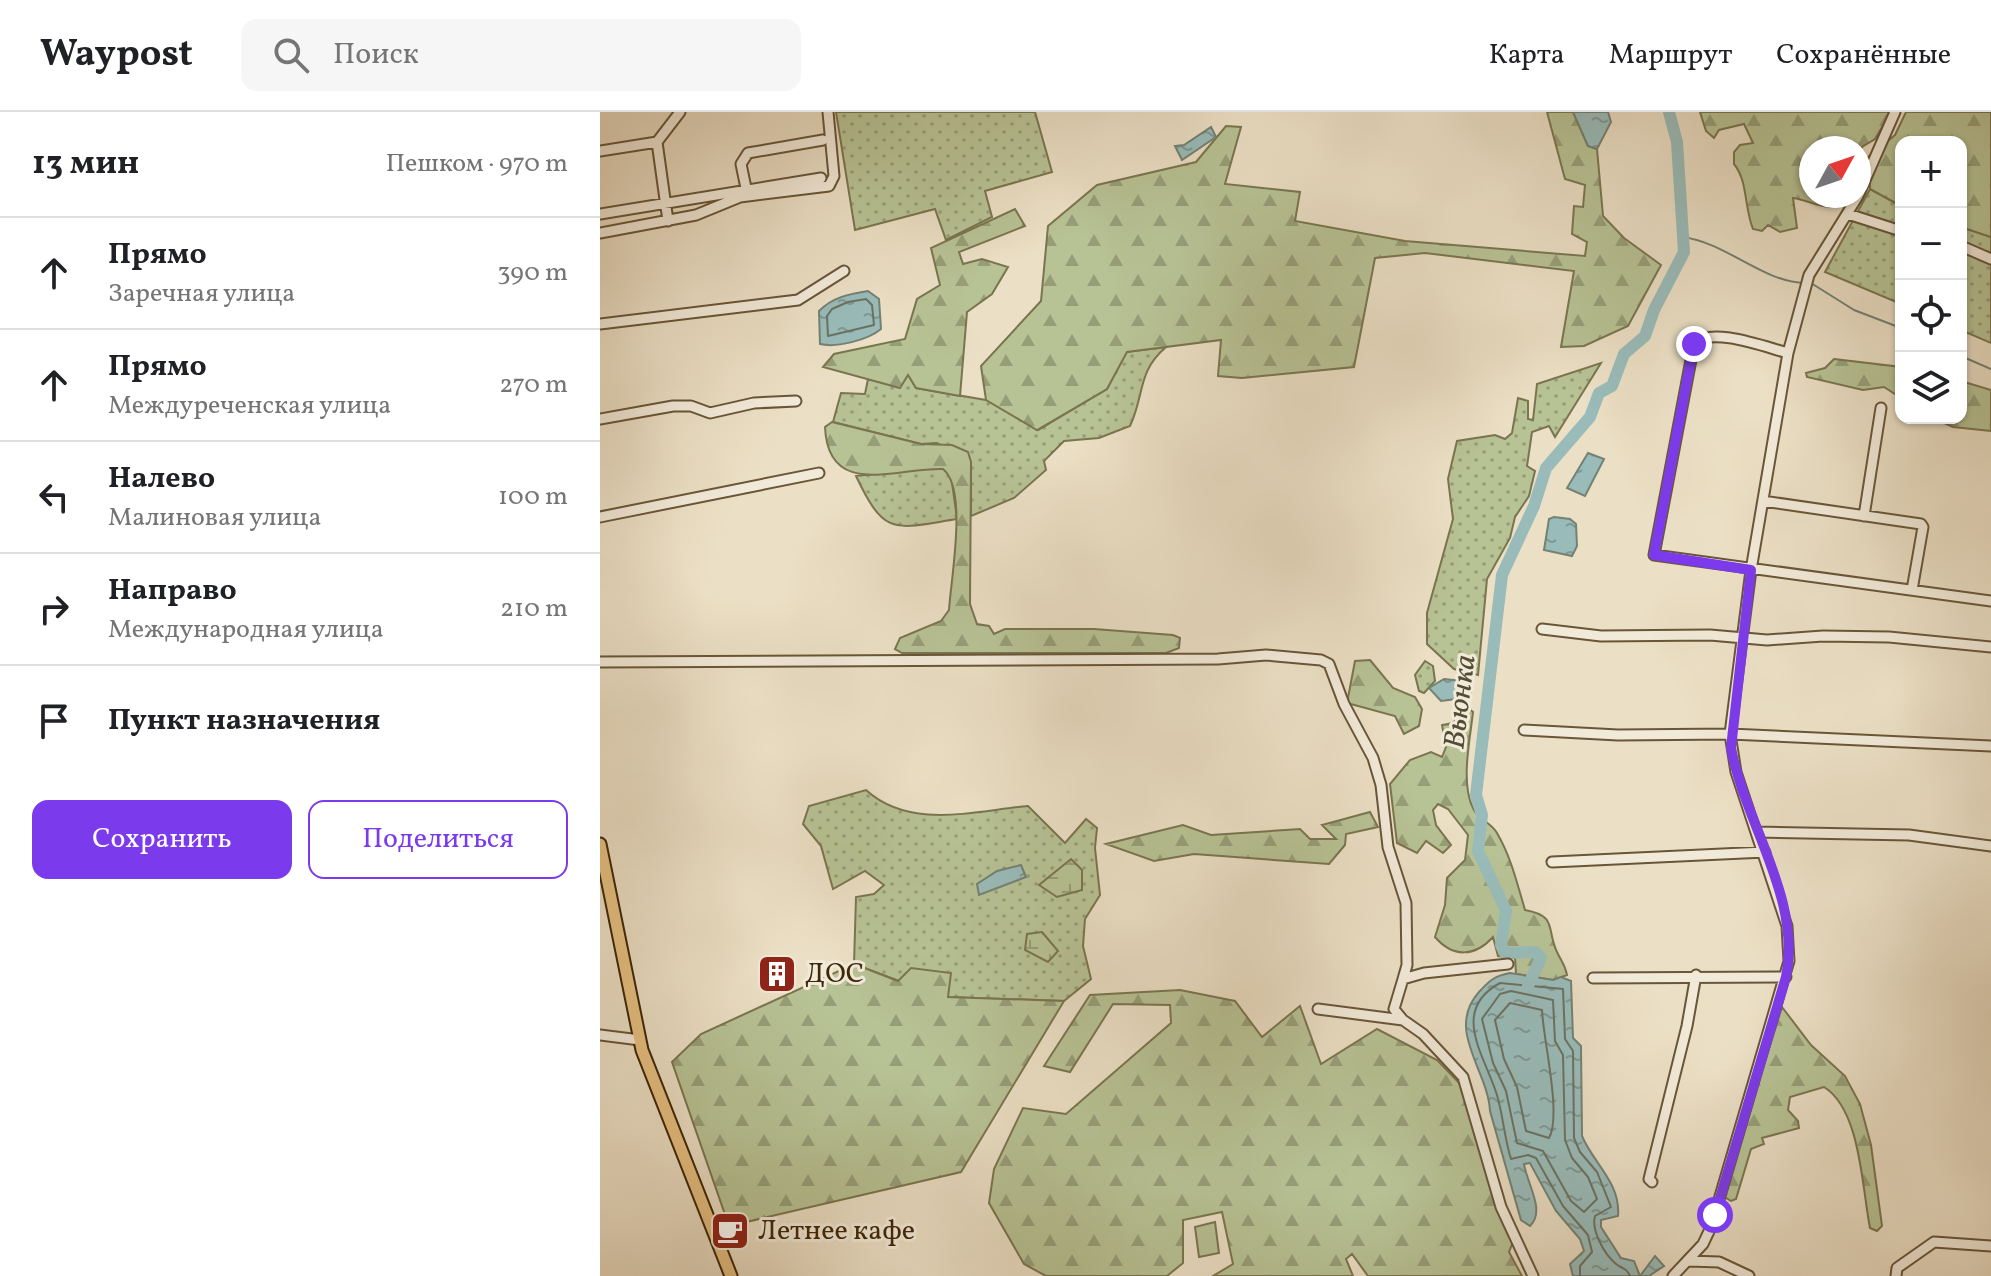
<!DOCTYPE html>
<html lang="ru">
<head>
<meta charset="utf-8">
<style>
	:root { --surface:#fff; --page:#f6f6f6; --text:#202124; --muted:#757577; --line:#e0e0e0; --accent:#7c3aed }
	body { margin:0; font-family:Vollkorn,serif; background:var(--page); color:var(--text) }
	.controls { position:absolute; right:24px; top:24px; display:grid; overflow:hidden; border-radius:16px; box-shadow:0 2px 6px #0004 }
	.controls button { width:72px; height:72px; display:grid; place-items:center; padding:0; border:0; border-bottom:2px solid var(--line); background:var(--surface); color:var(--text); font:40px sans-serif }
	.compass { position:absolute; left:1199px; top:24px; width:72px; height:72px; border-radius:50%; background:var(--surface); box-shadow:0 2px 6px #0004; rotate:50deg }
	.stop { position:absolute; width:24px; height:24px; margin:-18px; border:6px solid #7c3aed; border-radius:50%; background:#fff }
	.stop.end { background:#7c3aed; border-color:#fff; box-shadow:0 2px 8px #0008 }
	.list { margin:0; padding:0; list-style:none }
	h2 { display:flex; justify-content:space-between; align-items:center; height:104px; margin:0; padding:0 32px; font-size:34px }
	h2 small { font-size:26px; font-weight:400; color:var(--muted) }
	.list li { display:grid; grid-template-columns:52px 1fr auto; gap:24px; align-items:center; box-sizing:border-box; height:112px; padding:0 32px; border-top:2px solid var(--line) }
	.list b { display:block; font-size:30px; white-space:nowrap }
	.list p { margin:0; font-size:26px; white-space:nowrap; color:var(--muted) }
	.list em { font-size:26px; font-style:normal; color:var(--muted) }
	.actions { display:flex; gap:16px; padding:24px 32px }
	.actions a { flex:1; padding:18px 0; border:2px solid var(--accent); border-radius:16px; text-align:center; font-size:28px; color:var(--accent) }
	.actions .main { background:var(--accent); color:#fff }
	.icon { flex:none; width:44px; height:44px; fill:none; stroke:currentColor; stroke-width:2; stroke-linecap:round; stroke-linejoin:round }
	.map { position:relative; flex:none; width:1391px; height:1164px; overflow:hidden }
	header { display:flex; align-items:center; gap:48px; box-sizing:border-box; height:112px; padding:0 40px; background:var(--surface); border-bottom:2px solid var(--line) }
	header strong { font-size:38px }
	nav { display:flex; gap:44px; margin-inline-start:auto; font-size:28px }
	.search { width:560px; height:72px; background:var(--page); display:flex; align-items:center; gap:20px; box-sizing:border-box; padding:0 28px; border-radius:16px; color:var(--muted); font-size:30px }
	main { display:flex }
	aside { flex:1; background:var(--surface) }
	.map>svg:first-child { display:block }
</style>
</head>
<body>
<header>
<strong>Waypost</strong>
<div class="search"><svg class="icon" aria-label="search" viewBox="0 0 24 24"><circle cx="10" cy="10" r="6"/><path d="M15 15l6 6"/></svg>Поиск</div>
<nav><a>Карта</a><a>Маршрут</a><a>Сохранённые</a></nav>
</header>
<main>
<aside>
<h2>13 мин<small>Пешком · 970 m</small></h2>
<ul class="list">
<li><svg class="icon" aria-label="ahead" viewBox="0 0 24 24"><path d="M12 20V5M6 11l6-6 6 6"/></svg><div><b>Прямо</b><p>Заречная улица</p></div><em>390 m</em></li>
<li><svg class="icon" aria-label="ahead" viewBox="0 0 24 24"><path d="M12 20V5M6 11l6-6 6 6"/></svg><div><b>Прямо</b><p>Междуреченская улица</p></div><em>270 m</em></li>
<li><svg class="icon" aria-label="left" viewBox="0 0 24 24"><path d="M17 20v-9H6M10 6l-5 5 5 5"/></svg><div><b>Налево</b><p>Малиновая улица</p></div><em>100 m</em></li>
<li><svg class="icon" aria-label="right" viewBox="0 0 24 24"><path d="M7 20v-9h11M14 6l5 5-5 5"/></svg><div><b>Направо</b><p>Международная улица</p></div><em>210 m</em></li>
<li><svg class="icon" aria-label="arrive" viewBox="0 0 24 24"><path d="M6 21V4h12l-3 4 3 4H6"/></svg><div><b>Пункт назначения</b></div></li>
</ul>
<div class="actions"><a class="main">Сохранить</a><a>Поделиться</a></div>
</aside>
<div class="map">
<svg width="1391" height="1164" viewBox="0 0 1391 1164">
	<defs>
		<pattern id="grass-dots" width="8" height="8" patternUnits="userSpaceOnUse" patternTransform="scale(2)"><rect width="8" height="8" fill="#b7c295"/><path d="M2 2h.1M6 6h.1" fill="none" stroke="#969e78" stroke-width="1.8" stroke-linecap="round"/></pattern>
		<pattern id="forest-firs" width="22" height="20" patternUnits="userSpaceOnUse" patternTransform="scale(2)"><rect width="22" height="20" fill="#b7c295"/><path d="M5 1l3.5 6h-7zM16 11l3.5 6h-7z" fill="#969e78"/></pattern>
		<pattern id="wetland-marsh" width="20" height="14" patternUnits="userSpaceOnUse" patternTransform="scale(2)"><rect width="20" height="14" fill="#b7c295"/><path d="M1 5h8M5 5V1M11 12h8M15 12V8" fill="none" stroke="#969e78"/></pattern>
		<pattern id="water-ripples" width="26" height="14" patternUnits="userSpaceOnUse" patternTransform="scale(2)"><rect width="26" height="14" fill="#99bcba"/><path d="M2 4q2-2 4 0t4 0M15 11q2-2 4 0t4 0" fill="none" stroke="#7e9995"/></pattern>
	</defs>
	<rect width="100%" height="100%" fill="#ebdfc5"/>
	<filter id="stains"><feTurbulence type="fractalNoise" baseFrequency=".0025" numOctaves="4"/><feColorMatrix values="0 0 0 0 .2 0 0 0 0 .09 0 0 0 0 .02 0 0 0 .5 -.17"/></filter>
	<radialGradient id="worn" r=".72"><stop offset=".6" stop-color="#630" stop-opacity="0"/><stop offset="1" stop-color="#630" stop-opacity=".3"/></radialGradient>
	<!-- grass -->
	<path fill="url(#grass-dots)" stroke="#7a754f" stroke-width="2" d="M236,0h199l17,60 -67,19 7,26 -46,23 -11,-31 -80,21z
		M1270,77l31,17v98l-76,-32z
		M1361,115l30,10v106l-30,-13z
		M566,235c-29,25 -21,47 -36,79l-31,12 -35,3 -20,20 2,9 -32,28 -43,18v-54l-34,-19 -16,1 -88,-22 8,-29 24,1 3,-15 32,8 8,-13 8,14 70,12 52,30 69,-41 19,-37z
		M1001,251l-46,74 -6,-11 -17,6 -5,34 8,5 -6,25 -14,21 -5,21 -23,41 -9,96 -24,-6 -27,-25v-31l26,-94 -5,-40 9,-38 38,-6 10,4 7,-6 6,-35 10,3v18l5,1 4,-36z
		M320,357h23l8,6 6,44c-64,10 -72,18 -101,-43z
		M825,549l8,5 2,15 -11,12 -5,-2 -4,-16z
		M266,678c44,40 108,21 162,16l37,37 21,-24 11,9 -2,20 5,47 -15,24 -2,27 8,33 -27,22 -117,-4 3,-24 -51,8 -45,-17 2,-67 18,-3 10,-9 -19,-14 -32,18 -12,-43 -18,-22 6,-18z"/>
	<!-- forest -->
	<path fill="url(#forest-firs)" stroke="#7a754f" stroke-width="2" d="M947,0h26l15,34 9,3 6,67 21,22 37,27 -33,61 -44,20 -23,1 13,-76 -149,-18 -50,5 -21,109 -112,11 -24,-2 3,-36 -94,12 -20,37 -70,41 -51,-30 -5,-34 60,-65 7,-75 49,-41 99,-23 30,-36 15,1 -16,57 75,8 -5,29 110,20 180,15 2,-14 -15,-8 2,-28 9,1 2,-22 -20,-6z
		M1100,0h191l-16,27 -13,8 -3,11v-10h-48v48h41c-22,22 -39,4 -59,2l4,30 -17,4 -12,-7 -6,6 -9,-2c-9,-22 -5,-48 -19,-65v-12l6,-7 13,-2 -9,-19 -25,6 -5,8 -8,-7z
		M1306,0h85v125l-30,-10v-85h-60v64l-31,-17 -2,-32 27,-22z
		M415,97l10,17 -66,26 4,12 19,-5 26,8 -16,27 -25,18 -7,84 -44,-8 -8,-13 -8,13 -77,-21 11,-13 71,-15 12,-40 23,-14 -9,-37z
		M1234,247l67,8v31l-17,-11 -21,3 -56,-13 -1,-4 19,-5z
		M1361,269l30,9v41l-38,-4 -20,-9h28z
		M232,310l89,22 31,1 16,7 3,10 -1,142 7,20 12,2 5,8 11,-5h89l79,6 7,3 -1,10 -13,5h-264l-7,-4 5,-11 41,-17 8,-11c2,-33 19,-121 -6,-141 -45,-2 -115,31 -118,-42z
		M770,548l23,28 22,9 7,12 -3,17 -15,8 -9,-18 -48,-13 8,-42z
		M867,595l6,5c-3,28 -12,68 -1,94 5,14 18,15 25,27 14,24 20,50 28,77 33,6 21,19 32,42 4,9 8,12 10,23l-14,5 -37,-6 -1,-16 -17,-2 -5,-19c-18,20 -40,21 -58,0l10,-32 2,-27 18,-18 3,-25 -20,-26 -10,-5 -5,6 3,15 15,20 -8,8 -17,-12 -9,12 -20,-10 -7,-59 20,-24 21,-8 11,5 4,-10 -4,-22 11,-2z
		M770,700l8,15 -32,7 -1,11 -16,19 -135,-10 -40,7 -48,-17 77,-19 28,10 89,-6 10,10h26l-14,-14z
		M254,852l44,17 13,-13 40,5 -3,24 116,4 -103,171 -232,54 -57,-164 29,-28z
		M580,878l55,11 27,36 38,-31 21,58 56,-35 60,31 29,30 49,147 -6,15 13,24h-154l-16,-22 -6,5 7,17h-140l20,-12 -11,-52 -39,8v43l-16,13h-121l-22,-12 -35,-61 5,-34 29,-61 43,6 105,-91 -1,-18 -57,-1 -43,68 -26,-6 46,-71z
		M1182,895l29,38 34,31 15,28 11,41 11,81 -5,5 -7,-3c-8,-39 -9,-118 -46,-141l-34,10 -2,13 10,11 1,7 -37,10 2,6 -13,5 -15,50 -5,2 -8,-5z"/>
	<!-- wetland -->
	<path fill="url(#wetland-marsh)" stroke="#7a754f" stroke-width="2" d="M471,747l11,11v20l-25,7 -18,-12z
		M442,820l16,19 -10,11 -23,-12 2,-16z"/>
	<!-- pitch -->
	<path fill="#b7c295" stroke="#7a754f" stroke-width="2" d="M615,1110l4,31 -20,4 -4,-30z"/>
	<!-- water -->
	<path fill="url(#water-ripples)" stroke="#748173" stroke-width="2" d="M973,0h35l3,10 -14,27 -9,-3z
		M611,15l5,10 -34,23 -7,-14 9,-1z
		M268,179l11,8 2,30c-13,11 -45,19 -61,15l-1,-33c14,-14 30,-17 49,-20z
		M988,341l16,6 -19,37 -18,-8z
		M954,405l16,2 6,5 1,22 -5,10 -28,-6 5,-31z
		M844,567l28,3 -1,10 -7,6 -23,3 -12,-13z
		M421,753l5,12 -47,18 -2,-11 20,-13z
		M910,861l43,7 8,-3 10,4 2,57 8,8 1,90c11,27 39,47 36,80l-17,4v7l20,31 13,3 6,15 15,-20 9,10 -15,10h-76l-3,-12 14,-13 -4,-12 -24,-28 -26,-48 -6,1c3,20 22,47 6,62l-9,-6 -31,-109c-2,-41 -45,-81 -11,-119 10,-11 15,-16 31,-19z"/>
	<g fill="none" stroke-linecap="round" stroke-linejoin="round">
		<!-- shore -->
		<path stroke="#6b7262" stroke-width="2" d="M266,187l6,6 2,20 -46,11 -1,-20 5,-7 16,-7z
			M911,879l42,9 2,41 8,14 2,85 7,18 16,19 9,22 -13,13 -13,-11 -28,-50 -26,-8 -11,-52 -13,-28 -11,-44 18,-25z
			M910,891l32,7c1,29 20,105 7,128l-23,-7 -9,-44 -13,-28 -9,-39z
			M980,1164v-10l12,-14 -4,-17 -25,-29 -27,-48 -8,-3 -17,4c-7,-22 -8,-46 -15,-67 -12,-37 -46,-82 4,-109l63,6 2,50 8,12 1,87 6,14 17,20 14,35 -16,9c-4,14 9,38 21,48 6,5 10,3 14,12"/>
		<!-- stream -->
		<path stroke="#748173" stroke-width="2" d="M1082,125c44,5 80,45 123,46
			M1211,171l43,27 47,18
			M1361,244l30,13"/>
		<!-- river -->
		<path stroke="#99bcba" stroke-width="12" d="M928,874l13,-28 -6,-6 -30,1 -4,-8 5,-34 -28,-60 4,-36 -6,-20 26,-220 32,-69 12,-38 44,-51 9,-24 13,-7 12,-32 21,-18 9,-26 30,-58 -7,-110 -8,-30"/>
		<!-- minor casing -->
		<g stroke="#685638" stroke-width="13">
			<path id="minor" d="M0,39l57,-9
				M146,76l-5,-24 7,-11 75,-13
				M1259,82l36,-82
				M0,102l221,-36
				M1248,102l53,17
				M68,109l-11,-79 23,-30
				M0,121l96,-18 44,-18 89,-11 5,-10 -6,-64
				M1361,134l30,13
				M0,212l198,-24 46,-29
				M1188,241c-23,-6 -77,-27 -94,-9l-40,211 337,46
				M0,307l73,-13h18l19,7 44,-10 42,-2
				M1163,389l158,23 2,3 -11,63
				M1264,404l17,-108
				M0,405l219,-44
				M942,517l59,7 109,-1 57,5 56,-4 66,1 102,10
				M0,550l618,-3 48,-4 55,5 8,4 15,40 29,54 8,27 7,62 18,56 1,62 -4,14
				M924,618l94,5 112,-1 261,12
				M1158,720l151,3 82,11
				M952,750l213,-10
				M993,866l193,-1
				M718,897l85,11 20,14 40,43 38,130 32,69
				M803,908l-9,-11 9,-30 21,-6 84,-9
				M0,923l40,5
				M1052,1070l-3,-3 38,-153 9,-51
				M1089,1149l30,1 30,14
				M1073,1164l30,-32 8,-17 78,-266 -2,-35 -51,-154 -6,-38 21,-164 37,-217 21,-78 49,-79
				M1296,1164l1,-8 37,-26 57,4"/>
		</g>
		<!-- major casing -->
		<g stroke="#3d2809" stroke-width="15">
			<path id="major" d="M0,732l42,206 89,226"/>
		</g>
		<!-- minor -->
		<use href="#minor" stroke="#f2ead9" stroke-width="9"/>
		<!-- major -->
		<use href="#major" stroke="#e6c082" stroke-width="11"/>
	</g>
	<g fill="none" stroke-linecap="round" stroke-linejoin="round">
		<!-- route -->
		<path stroke="#7c3aed" stroke-width="10" d="M1094,232l-40,211 97,15 -20,178c14,75 71,151 55,229l-71,238"/>
	</g>
	<!-- icons -->
	<defs>
		<g id="building-square" transform="scale(2)"><rect x="-9" y="-9" width="18" height="18" rx="4" fill="#8f2418" stroke="#f2ead9"/><path d="M-4-6H4V6H1V3H-1V6H-4ZM-2.5-4.3h1.7v1.8h-1.7ZM.8-4.3h1.7v1.8H.8ZM-2.5-1h1.7V.8h-1.7ZM.8-1h1.7V.8H.8Z" fill="#fff"/></g>
		<g id="cafe-square" transform="scale(2)"><rect x="-9" y="-9" width="18" height="18" rx="4" fill="#8f2418" stroke="#f2ead9"/><path d="M-5.5-4.5H6V0H3Q3 3.5 0 3.5H-2.5Q-5.5 3.5-5.5 0ZM3-3.2v2h1.7v-2ZM-6 4.5H4V6H-6Z" fill="#fff"/></g>
	</defs>
	<g fill-rule="evenodd">
		<use href="#building-square" x="177" y="862"/>
		<use href="#cafe-square" x="130" y="1119"/>
	</g>
	<g text-anchor="middle" dominant-baseline="central" stroke-width="6" stroke-linejoin="round" paint-order="stroke">
		<!-- poi labels -->
		<g font-size="28" fill="#3d2809" stroke="#f2ead9" text-anchor="start">
			<text x="205" y="862">ДОС</text>
			<text x="158" y="1119">Летнее кафе</text>
		</g>
		<!-- water labels -->
		<g font-size="30" font-style="italic" fill="#544d35" stroke="#f2ead9">
			<text transform="translate(861 590) rotate(-83)">Вьюнка</text>
		</g>
	</g>
	<rect width="100%" height="100%" filter="url(#stains)"/>
	<rect width="100%" height="100%" fill="url(#worn)"/>
</svg>
<div class="controls">
<button>+</button>
<button>−</button>
<button><svg class="icon" aria-label="locate" viewBox="0 0 24 24"><circle cx="12" cy="12" r="6"/><path d="M12 2v4M12 18v4M2 12h4M18 12h4"/></svg></button>
<button><svg class="icon" aria-label="layers" viewBox="0 0 24 24"><path d="M12 4l9 5-9 5-9-5zM3 14l9 5 9-5"/></svg></button>
</div>
<svg class="compass" viewBox="-18 -18 36 36"><path d="M0-13l5 13h-10z" fill="#e53935"/><path d="M0 13l5-13h-10z" fill="#757577"/></svg>
<div class="stop" style="left:1115px;top:1103px"></div>
<div class="stop end" style="left:1094px;top:232px"></div>
</div>
</main>
</body>
</html>
